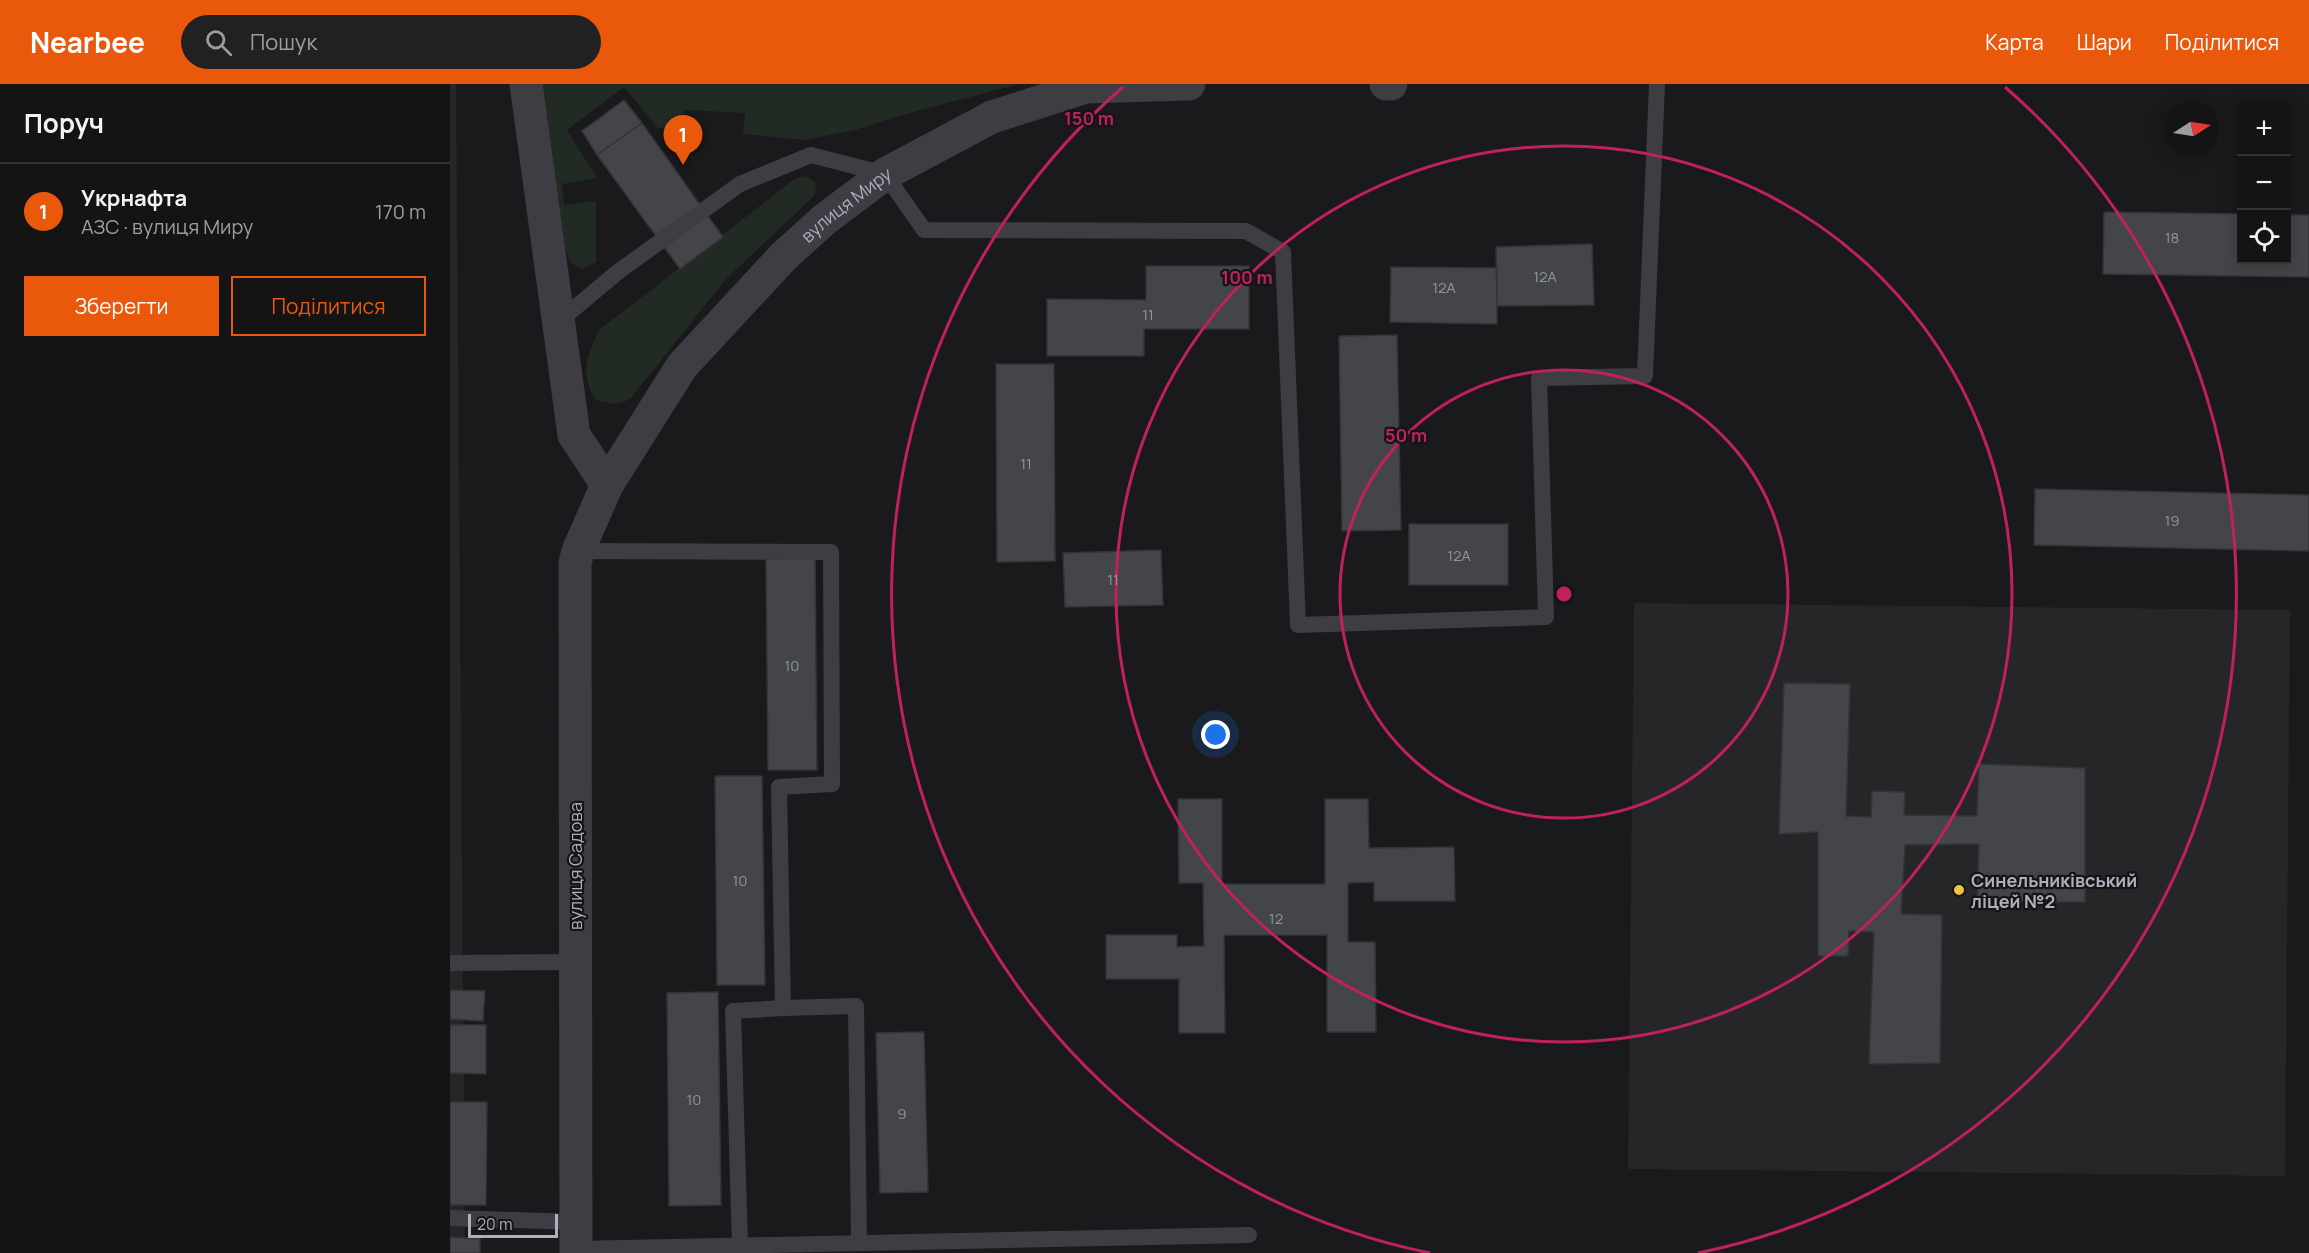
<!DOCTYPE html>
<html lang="uk">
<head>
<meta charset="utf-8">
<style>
	:root { --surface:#141415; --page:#212122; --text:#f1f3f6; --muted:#9d9ea0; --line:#333334; --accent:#ea580c }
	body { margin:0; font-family:Manrope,sans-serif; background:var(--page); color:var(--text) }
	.controls { position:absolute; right:18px; top:18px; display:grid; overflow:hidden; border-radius:0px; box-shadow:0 3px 15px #0003 }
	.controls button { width:54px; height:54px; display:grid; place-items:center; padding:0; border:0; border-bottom:2px solid var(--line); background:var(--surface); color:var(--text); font:30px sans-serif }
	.compass { position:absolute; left:1715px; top:18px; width:54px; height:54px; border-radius:50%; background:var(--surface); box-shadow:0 3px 15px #0003; rotate:78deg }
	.scale { position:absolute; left:18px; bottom:15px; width:90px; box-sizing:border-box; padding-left:6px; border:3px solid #acb0bb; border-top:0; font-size:16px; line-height:21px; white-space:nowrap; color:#acb0bb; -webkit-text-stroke:4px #151517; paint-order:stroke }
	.you { position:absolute; left:766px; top:651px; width:21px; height:21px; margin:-15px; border:4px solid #fff; border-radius:50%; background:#1a73e8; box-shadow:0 0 0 9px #1a73e833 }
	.badge { display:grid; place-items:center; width:39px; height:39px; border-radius:50%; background:var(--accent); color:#fff; font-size:20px; font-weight:700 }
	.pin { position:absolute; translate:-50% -50px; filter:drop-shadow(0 2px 3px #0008) }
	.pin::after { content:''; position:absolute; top:32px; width:21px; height:18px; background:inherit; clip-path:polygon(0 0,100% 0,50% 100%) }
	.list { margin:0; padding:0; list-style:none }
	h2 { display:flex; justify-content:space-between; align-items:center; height:78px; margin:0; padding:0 24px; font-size:26px }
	h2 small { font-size:20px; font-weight:400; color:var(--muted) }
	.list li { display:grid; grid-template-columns:39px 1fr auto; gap:18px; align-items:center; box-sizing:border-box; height:96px; padding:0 24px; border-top:2px solid var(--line) }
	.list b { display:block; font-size:22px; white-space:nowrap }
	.list p { margin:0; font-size:20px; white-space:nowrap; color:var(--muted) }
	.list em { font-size:20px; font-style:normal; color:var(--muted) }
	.actions { display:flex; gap:12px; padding:18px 24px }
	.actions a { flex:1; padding:14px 0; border:2px solid var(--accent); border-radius:0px; text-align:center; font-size:21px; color:var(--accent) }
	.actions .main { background:var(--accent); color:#fff }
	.icon { flex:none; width:33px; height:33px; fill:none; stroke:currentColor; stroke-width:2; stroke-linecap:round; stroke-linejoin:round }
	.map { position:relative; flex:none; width:1859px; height:1169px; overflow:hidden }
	header { display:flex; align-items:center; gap:36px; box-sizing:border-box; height:84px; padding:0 30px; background:var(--accent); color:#fff }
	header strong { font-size:28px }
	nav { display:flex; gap:33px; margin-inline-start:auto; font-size:21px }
	.search { width:420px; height:54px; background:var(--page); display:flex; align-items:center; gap:15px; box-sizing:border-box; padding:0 21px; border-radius:33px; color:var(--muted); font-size:22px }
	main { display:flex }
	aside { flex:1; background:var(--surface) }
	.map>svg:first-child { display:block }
</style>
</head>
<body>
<header>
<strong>Nearbee</strong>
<div class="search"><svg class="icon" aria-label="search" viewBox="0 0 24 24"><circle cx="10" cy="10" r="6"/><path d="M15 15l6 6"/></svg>Пошук</div>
<nav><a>Карта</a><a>Шари</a><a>Поділитися</a></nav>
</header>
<main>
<aside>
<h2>Поруч<small></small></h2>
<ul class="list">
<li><span class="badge">1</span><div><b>Укрнафта</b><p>АЗС · вулиця Миру</p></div><em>170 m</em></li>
</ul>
<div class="actions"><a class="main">Зберегти</a><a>Поділитися</a></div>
</aside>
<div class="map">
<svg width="1859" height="1169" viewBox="0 0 1859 1169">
	<rect width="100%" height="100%" fill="#1a1a1c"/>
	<!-- built -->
	<path fill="#262629" d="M0,0h6l9,1169h-15z
		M1184,519l656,7 -5,566 -657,-7z"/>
	<!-- green -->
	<path fill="#212a23" d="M89,0h480l-117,31 -47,15 -50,10 -62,-6 2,-21 -61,-3 -1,20 -25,-2 -34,-41 -57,43 30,48 -35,6 2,21 32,-4v61l-14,7 -11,-6 -9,-21z
		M357,92l9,7 -1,12 -88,83 -96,120c-13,8 -21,6 -35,2 -17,-27 -9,-43 3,-70l197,-152z"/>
	<!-- building -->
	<path fill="#444549" stroke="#343438" stroke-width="1.5" d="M174,16l18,23 -45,32 -15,-24z
		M192,39l81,114 -43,32 -83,-114z
		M1654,128l138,2v46h44v-45h23v62l-206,-3z
		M1142,160l2,61 -97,1 -1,-59z
		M696,182h103v63h-105v27h-97v-57l99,1z
		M941,183l106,1v56l-107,-2z
		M947,251l4,195 -59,1 -3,-195z
		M546,280h58l1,197 -58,1z
		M1585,405l274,6v56l-275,-6z
		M959,440h99v61h-99z
		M711,466l2,55 -98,2 -2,-54z
		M316,475h49l2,211h-49z
		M1334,599l66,1 -4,132 25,1 1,-26 33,1 -1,23 73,1 2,-52 106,4v134h-108l2,-58 -74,1 -4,69 41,1 -2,148 -71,1 5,-132 -25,-1 -1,25h-30v-124l-39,2z
		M265,692h47l3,209h-48z
		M728,715h44v85h103v-85h43l1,49 85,-1 1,54h-81v-19l-26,1v59h27l1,90h-49v-97h-103l1,98h-46v-54h-73v-44h71v12l27,-1 -1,-63h-24z
		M0,906l35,1 -2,30 -33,-2z
		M268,908l3,213 -52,1 -2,-213z
		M0,941h36v49l-36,-1z
		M474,948l4,160 -48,1 -4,-160z
		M0,1018h37l-1,103h-36z
		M0,1153l30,2v14h-30z"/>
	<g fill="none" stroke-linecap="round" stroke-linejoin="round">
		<!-- lane -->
		<path stroke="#3d3d43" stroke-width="16" d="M108,238l61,-51 121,-87 71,-29 74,19 39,56 322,1 37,21 15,373 248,-8 -7,-239 106,-2 12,-292
			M128,467l253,1 1,232 -53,3 4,221 -50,3 7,235
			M0,879l125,-1
			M333,924l73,-2 3,237
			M0,1134l126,4
			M126,1165l673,-14"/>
		<!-- street -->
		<g stroke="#3d3d43" stroke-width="33">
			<path d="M76,0l48,351 33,50"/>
			<path d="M936,0h5"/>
			<path id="s1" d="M126,1169l-1,-690 3,-12 29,-66 75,-119 101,-109 42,-38 60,-45 107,-57 94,-30 103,-3"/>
		</g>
	</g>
	<!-- distance rings -->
	<g fill="none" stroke="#c12060" stroke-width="3">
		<circle cx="1114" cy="510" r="224"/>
		<circle cx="1114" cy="510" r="448"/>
		<path d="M980 1169A672 672 0 0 1 673 3M1555 3A672 672 0 0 1 1248 1169"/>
	</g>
	<!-- markers -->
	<circle fill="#f2c23c" stroke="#151517" stroke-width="2" cx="1509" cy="806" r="6"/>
	<g text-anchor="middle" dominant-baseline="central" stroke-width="4.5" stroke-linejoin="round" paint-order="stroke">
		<!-- number labels -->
		<g font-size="15" fill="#92959e">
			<text x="1722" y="153">18</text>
			<text x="1095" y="192">12А</text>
			<text x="994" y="203">12А</text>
			<text x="698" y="230">11</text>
			<text x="576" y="379">11</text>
			<text x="1722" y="436">19</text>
			<text x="1009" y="471">12А</text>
			<text x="663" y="495">11</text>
			<text x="342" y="581">10</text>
			<text x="290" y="796">10</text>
			<text x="826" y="834">12</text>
			<text x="244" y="1015">10</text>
			<text x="452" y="1029">9</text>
		</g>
		<!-- street labels -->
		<g font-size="18" fill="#acb0bb" stroke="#151517">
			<text stroke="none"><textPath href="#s1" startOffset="1146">вулиця Миру</textPath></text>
			<text transform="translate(125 782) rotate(-90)">вулиця Садова</text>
		</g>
		<!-- poi labels -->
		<g font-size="18" font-weight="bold" fill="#acb0bb" stroke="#151517" text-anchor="start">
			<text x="1521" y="796">Синельниківський<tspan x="1521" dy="21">ліцей №2</tspan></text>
		</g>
	</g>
	<circle cx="1114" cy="510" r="9" fill="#c12060" stroke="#151517" stroke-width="3"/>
	<g font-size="18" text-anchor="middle" font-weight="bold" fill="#c12060" stroke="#151517" stroke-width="4.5" stroke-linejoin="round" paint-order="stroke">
		<text x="639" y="41">150 m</text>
		<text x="797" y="200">100 m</text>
		<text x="956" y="358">50 m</text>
	</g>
</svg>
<div class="controls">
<button>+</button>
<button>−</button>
<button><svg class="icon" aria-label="locate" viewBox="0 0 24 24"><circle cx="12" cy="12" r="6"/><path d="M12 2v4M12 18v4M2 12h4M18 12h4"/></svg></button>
</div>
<svg class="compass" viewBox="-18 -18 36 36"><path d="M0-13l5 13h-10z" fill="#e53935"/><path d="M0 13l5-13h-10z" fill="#9d9ea0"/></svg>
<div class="scale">20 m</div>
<div class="you"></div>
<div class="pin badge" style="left:233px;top:81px">1</div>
</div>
</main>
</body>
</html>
